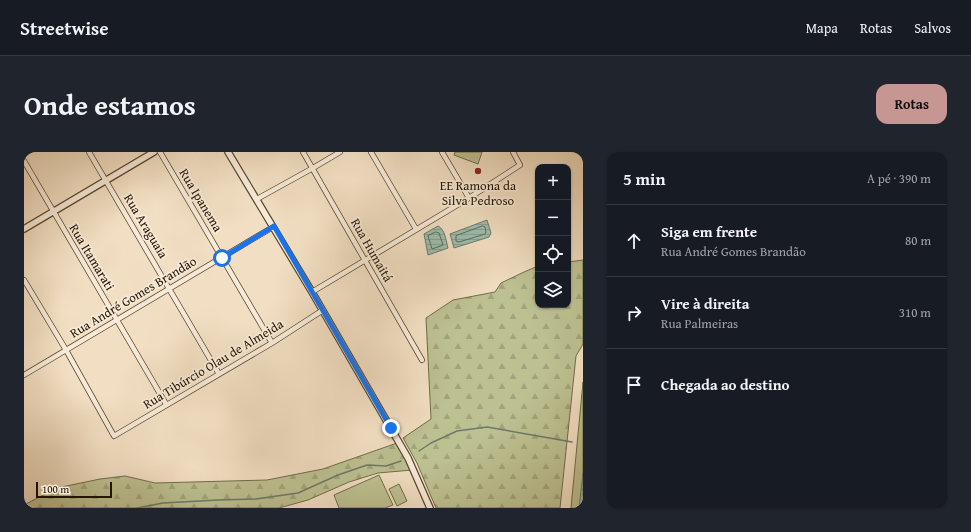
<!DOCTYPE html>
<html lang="pt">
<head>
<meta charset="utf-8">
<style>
	:root { --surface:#171b24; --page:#20242c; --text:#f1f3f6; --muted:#9ea1a6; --line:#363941; --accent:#c59692 }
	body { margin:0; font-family:"Gentium Book Plus",serif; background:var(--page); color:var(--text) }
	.controls { position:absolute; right:12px; top:12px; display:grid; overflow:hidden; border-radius:8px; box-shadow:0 1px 3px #0004 }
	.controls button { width:36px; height:36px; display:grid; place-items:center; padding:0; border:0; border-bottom:1px solid var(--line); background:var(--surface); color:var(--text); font:20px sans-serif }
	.scale { position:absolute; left:12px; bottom:10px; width:76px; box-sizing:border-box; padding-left:4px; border:2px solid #251602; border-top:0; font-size:11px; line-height:14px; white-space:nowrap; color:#251602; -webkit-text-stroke:3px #f7ead8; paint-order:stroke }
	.stop { position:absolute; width:12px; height:12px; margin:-9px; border:3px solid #1a73e8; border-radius:50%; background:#fff }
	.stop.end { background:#1a73e8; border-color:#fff; box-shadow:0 1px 4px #0008 }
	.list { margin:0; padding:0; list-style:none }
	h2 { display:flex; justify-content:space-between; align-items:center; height:52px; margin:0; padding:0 16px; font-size:17px }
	h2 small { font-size:13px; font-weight:400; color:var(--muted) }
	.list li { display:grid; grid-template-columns:26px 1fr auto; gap:12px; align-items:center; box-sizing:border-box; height:72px; padding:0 16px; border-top:1px solid var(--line) }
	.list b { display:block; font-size:15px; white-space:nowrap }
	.list p { margin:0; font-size:13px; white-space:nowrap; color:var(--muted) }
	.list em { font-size:13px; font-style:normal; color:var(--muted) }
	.icon { flex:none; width:22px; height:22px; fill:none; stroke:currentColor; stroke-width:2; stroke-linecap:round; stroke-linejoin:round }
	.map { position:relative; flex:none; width:559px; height:356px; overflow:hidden; border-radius:12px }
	header { display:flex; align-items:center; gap:24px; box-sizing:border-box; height:56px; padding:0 20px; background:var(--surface); border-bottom:1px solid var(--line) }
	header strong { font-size:19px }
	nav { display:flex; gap:22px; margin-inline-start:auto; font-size:14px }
	.intro { display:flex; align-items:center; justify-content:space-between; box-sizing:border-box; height:96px; padding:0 24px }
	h1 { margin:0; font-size:28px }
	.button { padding:10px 18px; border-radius:12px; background:var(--accent); color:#111; font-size:14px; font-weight:700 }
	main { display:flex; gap:24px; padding:0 24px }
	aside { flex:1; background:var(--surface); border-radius:12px; box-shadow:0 1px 3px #0004 }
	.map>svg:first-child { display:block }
</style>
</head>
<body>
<header>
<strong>Streetwise</strong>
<nav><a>Mapa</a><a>Rotas</a><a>Salvos</a></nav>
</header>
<div class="intro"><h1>Onde estamos</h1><a class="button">Rotas</a></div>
<main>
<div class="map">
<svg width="559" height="356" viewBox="0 0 559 356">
	<defs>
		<pattern id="forest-firs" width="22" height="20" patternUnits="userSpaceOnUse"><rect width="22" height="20" fill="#bdc192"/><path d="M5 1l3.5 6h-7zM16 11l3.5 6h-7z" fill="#a2a57c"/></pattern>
		<pattern id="water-rules" width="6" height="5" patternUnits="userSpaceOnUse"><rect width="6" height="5" fill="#9cbdaf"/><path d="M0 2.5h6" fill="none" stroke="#86a295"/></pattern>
	</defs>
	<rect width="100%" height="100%" fill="#f2dfc3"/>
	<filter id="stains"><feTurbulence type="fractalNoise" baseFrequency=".005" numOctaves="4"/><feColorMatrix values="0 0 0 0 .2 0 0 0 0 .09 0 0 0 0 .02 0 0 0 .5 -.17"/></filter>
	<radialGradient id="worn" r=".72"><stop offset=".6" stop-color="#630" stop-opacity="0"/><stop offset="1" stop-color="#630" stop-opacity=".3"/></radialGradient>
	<!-- forest -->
	<path fill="url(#forest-firs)" stroke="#716c4a" d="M559,108v84l-7,12 -16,152h-124l-19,-45 -14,-25 28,-19 -5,-101 27,-18 42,-8 6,-9 23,-11 14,-6v39h30v-43z
		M373,291l15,27 -34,3 -29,9 -41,18 -29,8h-255v-3l33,-17 43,-9 25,-3 30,7 112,-3 56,-11z"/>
	<!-- park -->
	<path fill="#bdc192" stroke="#716c4a" d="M431,0h27l-4,12 -24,-9z
		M559,230v126h-12z
		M355,323l14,30 -8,3h-46l-5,-13z
		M375,332l8,17 -10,5 -8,-17z"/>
	<!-- water -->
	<path fill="url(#water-rules)" stroke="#6c7a6a" d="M463,68l4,13 -2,4 -35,11 -4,-14z
		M414,74c7,3 8,15 10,22l-20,7 -4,-21z
		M559,321v35h-4z"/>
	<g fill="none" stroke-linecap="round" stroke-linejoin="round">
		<!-- shore -->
		<path stroke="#606a58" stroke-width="1" d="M459,74l2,1 1,5 -1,2 -26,8 -3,-1v-5z
			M412,80l3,1 4,12 -11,4 -4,-13z"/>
		<!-- stream -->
		<path stroke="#6c7a6a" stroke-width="1.5" d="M395,299l12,-8 26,-12 30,-4 85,15
			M113,356l26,-5 55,-3 38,-1 42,-6 40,-18 29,-10 19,1 15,-5"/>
		<!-- minor casing -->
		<g stroke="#584832" stroke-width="6">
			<path id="minor" d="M65,0l130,222
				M136,0l112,191
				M279,0l119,208
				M347,0l45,77
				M418,0l27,46
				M0,9l142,243
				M233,47l56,-31 27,-16
				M0,128l42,70 48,86 158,-93 51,-33
				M288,140l157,-94 51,-33 -7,-13
				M0,223l249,-148"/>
		</g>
		<!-- tertiary casing -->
		<g stroke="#584832" stroke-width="8">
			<path id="tertiary" d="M204,0l84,140 96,166 22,50
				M0,77l130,-77"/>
		</g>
		<!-- minor -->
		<use href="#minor" stroke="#f7ead8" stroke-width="4.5"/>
		<!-- tertiary -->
		<use href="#tertiary" stroke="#f7ead8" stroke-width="5.5"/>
	</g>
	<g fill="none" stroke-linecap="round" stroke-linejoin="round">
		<!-- route -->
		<path stroke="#1a73e8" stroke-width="5" d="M198,106l52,-32 117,202"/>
	</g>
	<!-- markers -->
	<circle fill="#8f2418" stroke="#f7ead8" stroke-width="1.5" cx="454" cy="19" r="4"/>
	<g text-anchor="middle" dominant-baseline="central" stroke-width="3.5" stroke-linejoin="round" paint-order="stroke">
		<!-- poi labels -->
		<g font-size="13" fill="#251602" stroke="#f7ead8">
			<text x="454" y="33">EE Ramona da<tspan x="454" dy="15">Silva Pedroso</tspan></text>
		</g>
		<!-- street labels -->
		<g font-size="13" fill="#251602" stroke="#f7ead8">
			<text transform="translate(177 48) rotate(59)">Rua Ipanema</text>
			<text transform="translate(122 74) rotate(59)">Rua Araguaia</text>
			<text transform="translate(348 98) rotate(60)">Rua Humaitá</text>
			<text transform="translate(68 105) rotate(59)">Rua Itamarati</text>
			<text transform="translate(109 145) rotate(-31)">Rua André Gomes Brandão</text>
			<text transform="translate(189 212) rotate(-31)">Rua Tibúrcio Olau de Almeida</text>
		</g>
	</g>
	<rect width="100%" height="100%" filter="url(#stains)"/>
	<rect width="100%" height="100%" fill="url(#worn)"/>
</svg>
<div class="controls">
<button>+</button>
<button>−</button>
<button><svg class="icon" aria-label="locate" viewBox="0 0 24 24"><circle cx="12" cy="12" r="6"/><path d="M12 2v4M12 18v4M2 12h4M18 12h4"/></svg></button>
<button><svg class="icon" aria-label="layers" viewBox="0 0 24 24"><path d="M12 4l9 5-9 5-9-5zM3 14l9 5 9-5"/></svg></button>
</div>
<div class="scale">100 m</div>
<div class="stop" style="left:198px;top:106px"></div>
<div class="stop end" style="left:367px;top:276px"></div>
</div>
<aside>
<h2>5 min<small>A pé · 390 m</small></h2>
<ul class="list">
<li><svg class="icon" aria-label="ahead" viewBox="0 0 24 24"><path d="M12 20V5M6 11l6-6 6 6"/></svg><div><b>Siga em frente</b><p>Rua André Gomes Brandão</p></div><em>80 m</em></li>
<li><svg class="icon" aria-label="right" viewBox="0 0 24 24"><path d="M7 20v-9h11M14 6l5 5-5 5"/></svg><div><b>Vire à direita</b><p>Rua Palmeiras</p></div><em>310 m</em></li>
<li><svg class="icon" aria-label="arrive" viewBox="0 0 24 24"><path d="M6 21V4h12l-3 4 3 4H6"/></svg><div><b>Chegada ao destino</b></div></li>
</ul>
</aside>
</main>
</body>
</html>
